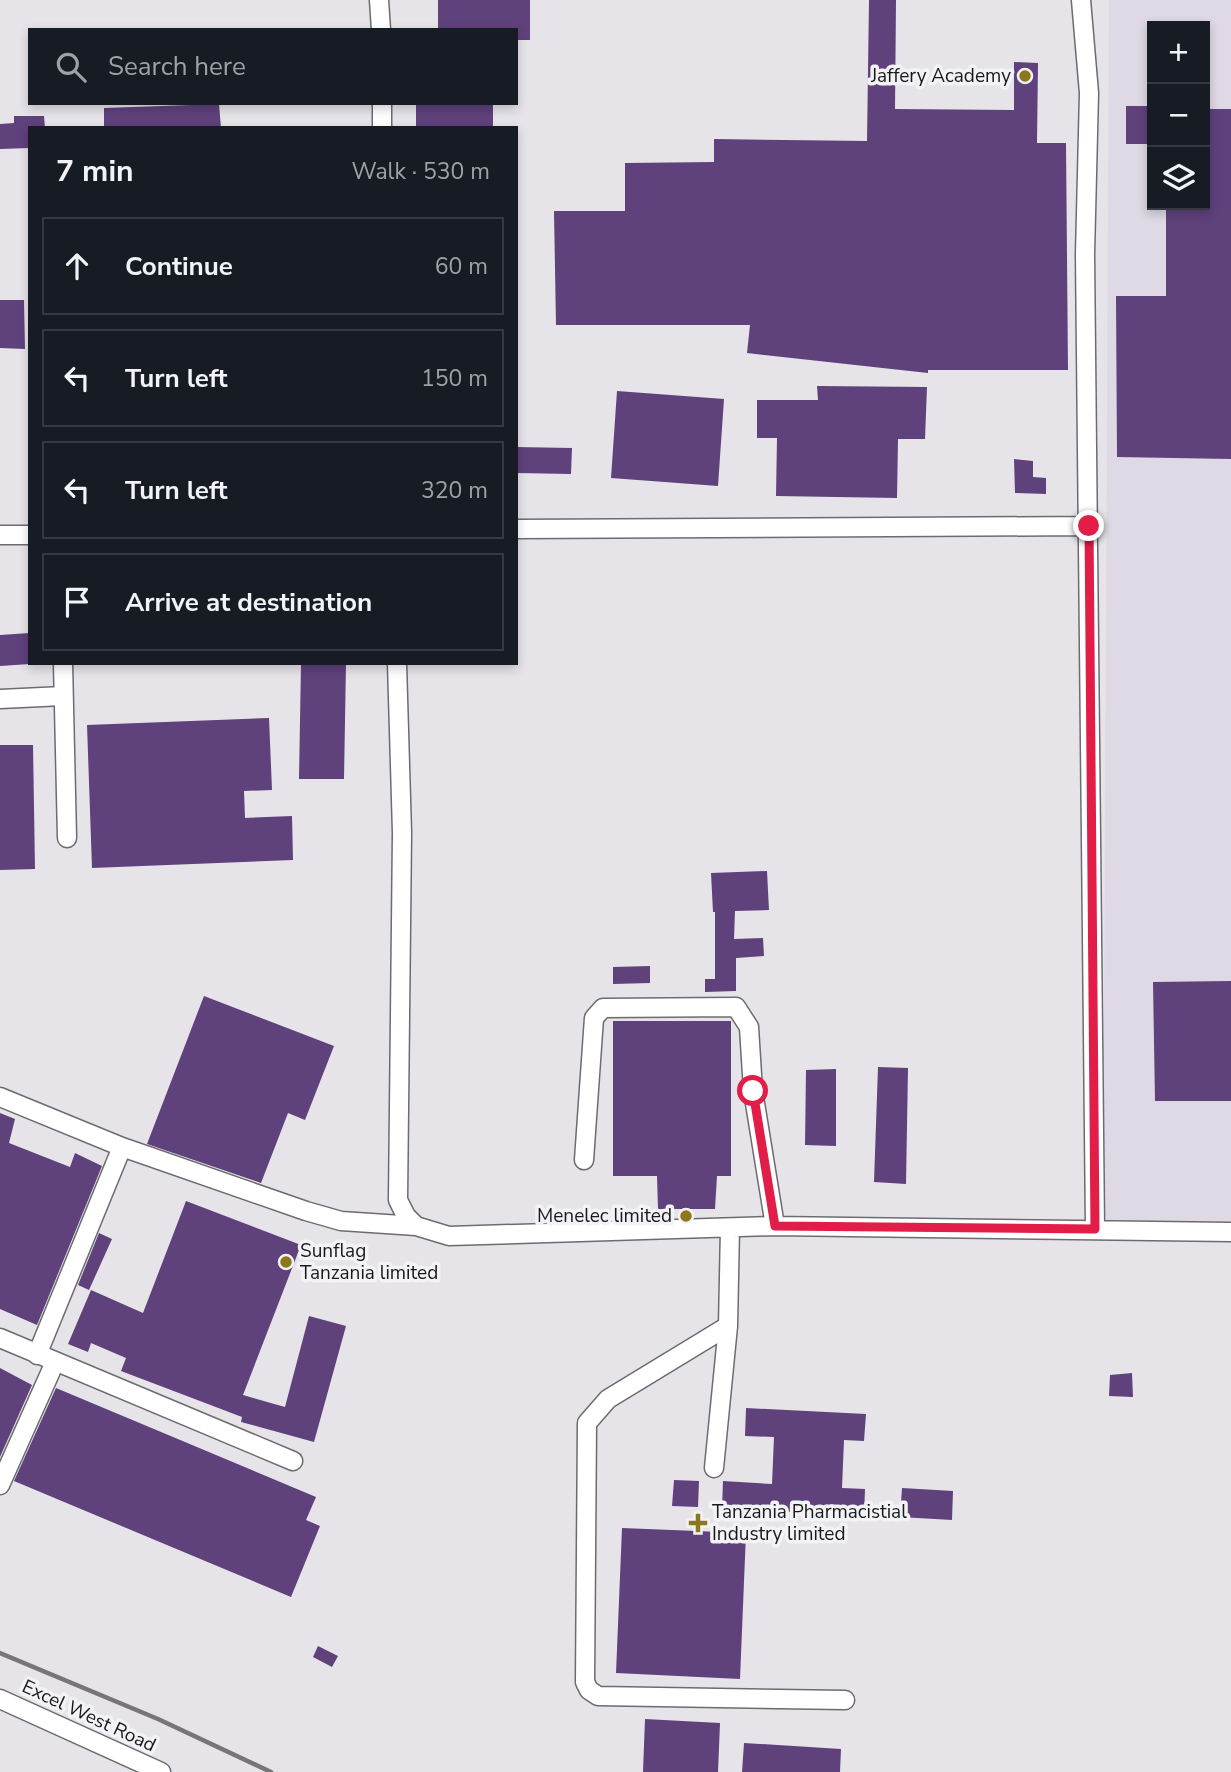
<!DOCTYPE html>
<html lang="en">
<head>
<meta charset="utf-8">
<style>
	:root { --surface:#171b24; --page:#242831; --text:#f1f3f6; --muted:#9ea1a6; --line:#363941 }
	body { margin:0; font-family:"Nunito Sans",sans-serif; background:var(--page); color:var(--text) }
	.controls { position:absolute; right:21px; top:21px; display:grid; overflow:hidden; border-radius:0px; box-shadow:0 4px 10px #0003 }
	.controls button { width:63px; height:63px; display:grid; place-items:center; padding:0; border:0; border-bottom:2px solid var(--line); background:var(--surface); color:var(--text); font:35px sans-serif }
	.stop { position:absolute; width:21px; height:21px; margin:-16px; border:5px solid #e11d48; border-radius:50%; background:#fff }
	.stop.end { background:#e11d48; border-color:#fff; box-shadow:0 2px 7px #0008 }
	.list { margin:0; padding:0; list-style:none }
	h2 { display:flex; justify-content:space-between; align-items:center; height:91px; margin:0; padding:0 28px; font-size:30px }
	h2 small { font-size:23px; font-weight:400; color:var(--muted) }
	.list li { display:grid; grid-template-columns:46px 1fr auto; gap:21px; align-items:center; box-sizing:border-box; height:98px; margin:0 14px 14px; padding:0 14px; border:2px solid var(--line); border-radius:0px }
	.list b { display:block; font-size:26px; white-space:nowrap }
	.list em { font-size:23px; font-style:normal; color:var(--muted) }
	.icon { flex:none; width:38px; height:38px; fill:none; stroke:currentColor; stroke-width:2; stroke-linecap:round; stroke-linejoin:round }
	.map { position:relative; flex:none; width:1231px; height:1772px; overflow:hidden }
	.search { position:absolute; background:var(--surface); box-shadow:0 4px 10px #0003; left:28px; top:28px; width:490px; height:77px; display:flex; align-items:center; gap:18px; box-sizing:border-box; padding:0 24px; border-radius:0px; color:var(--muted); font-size:26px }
	.panel { position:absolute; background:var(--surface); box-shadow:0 4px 10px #0003; left:28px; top:126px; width:490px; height:539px; border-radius:0px }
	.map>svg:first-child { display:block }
</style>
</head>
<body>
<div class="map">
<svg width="1231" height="1772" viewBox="0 0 1231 1772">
	<rect width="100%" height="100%" fill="#e6e4e8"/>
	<!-- built -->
	<path fill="#ded9e4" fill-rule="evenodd" d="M1109,0h122v1221l-128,1zM1152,26h53v179h-53z"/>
	<!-- building -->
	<path fill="#5f417c" d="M438,0h92v40h-14v-10h-78z
		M869,0h27l-1,109 119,1v-48l24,1 -1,80h29l2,227h-140v3l-181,-20 3,-28h-194l-2,-114h71v-48l89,-1v-23l153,2z
		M416,103h77v25h-77z
		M219,104l2,24h-117v-20z
		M1126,106h26v38h-26z
		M1205,109h26v350l-114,-2 -1,-161h50v-91h39z
		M14,116h30l1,12h-15v20l-30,1v-25l14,-1z
		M0,300h24l1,49 -25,-1z
		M817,386l110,1 -2,52h-27l-1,59 -121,-2 1,-58h-20v-38h61z
		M617,391l107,8 -6,87 -107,-8z
		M516,447l56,1 -1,26 -55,-1z
		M1014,459l19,2v16l13,1v16l-31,-1z
		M30,633v31l-30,2v-31z
		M301,663h45l-2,116h-45z
		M269,718l3,72 -28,1 1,27 47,-2 1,44 -201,8 -5,-143z
		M0,745h33l2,124 -35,1z
		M767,871l2,39 -34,1 -1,28 29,-1 1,18 -28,2v33l-31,1v-13h10v-67h-2l-2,-39z
		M650,966v17l-37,1v-17z
		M1231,981v120h-76l-2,-119z
		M204,996l130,50 -29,74 -17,-7 -27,70 -114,-39z
		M613,1021h118v155h-14l-2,33h-57l-1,-33h-44z
		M878,1067l30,1 -2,116 -32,-2z
		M836,1069v77l-31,-1 1,-75z
		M0,1113l15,6 -6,24 61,24 5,-14 27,13 -65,159 -37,-16z
		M186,1201l115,44 -58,150 42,12 24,-91 37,10 -32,116 -73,-20 1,-5 -121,-46 5,-13 -35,-15 -3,9 -20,-8 23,-54 52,23z
		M99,1233l13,6 -23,51 -11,-5z
		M0,1368l32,17 -32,72z
		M1132,1373l1,24 -24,-1 1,-21z
		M56,1388l260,109 -10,23 14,6 -29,71 -277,-116z
		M746,1408l120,6 -2,27 -20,-1 -2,48 23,1 -1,27 -142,-8 1,-27 49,3 2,-47 -29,-1z
		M674,1480l25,1 -1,26 -26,-1z
		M902,1488l51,3 -1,29 -52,-3z
		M622,1528l124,5 -6,146 -124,-6z
		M318,1646l20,10 -6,11 -19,-10z
		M645,1719l75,4 -2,49h-75z
		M744,1743l97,6 -1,23h-98z"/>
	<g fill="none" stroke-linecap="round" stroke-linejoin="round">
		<!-- minor casing -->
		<g stroke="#6d6b6f" stroke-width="21">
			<path id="minor" d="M379,0l2,30
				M1081,0l8,93 -4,161 10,975
				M382,103v25
				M516,529l573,-3
				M0,535h30
				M63,663l4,175
				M397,663l5,170 -4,367 8,16 10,10
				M0,699l63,-3
				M0,1097l122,50 184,64 35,10 75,5 33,10 326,-10 456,6
				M584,1160l10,-142 9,-10 133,-1 13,20 4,64 22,135
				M728,1326l-120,73 -21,24 -2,259 4,8 9,6 247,4
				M0,1338l293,123
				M37,1355l85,-208
				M714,1468l14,-142 2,-98
				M0,1485l55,-123
				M0,1699l161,73"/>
		</g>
		<!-- minor -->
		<use href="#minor" stroke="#fff" stroke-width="18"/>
		<!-- rail -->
		<path stroke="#777578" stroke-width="4.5" d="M0,1653l158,66 113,53"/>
	</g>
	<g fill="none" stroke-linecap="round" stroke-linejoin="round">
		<!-- route -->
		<path stroke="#e11d48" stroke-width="9" d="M753,1091l22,135 320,3 -6,-703"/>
	</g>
	<!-- markers -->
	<g fill="#8b771c" stroke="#f3f2f6" stroke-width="2.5">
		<circle cx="1025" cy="76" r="7"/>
		<circle cx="686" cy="1216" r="7"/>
		<circle cx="286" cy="1262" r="7"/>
		<path d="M694.5 1512.5h7v7h7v7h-7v7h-7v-7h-7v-7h7z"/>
	</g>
	<g text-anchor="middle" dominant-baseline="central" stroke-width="7" stroke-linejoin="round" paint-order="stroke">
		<!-- poi labels -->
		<g font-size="19" fill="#1a191a" stroke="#f3f2f6" text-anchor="end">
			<text x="1011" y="76">Jaffery Academy</text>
			<text x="672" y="1216">Menelec limited</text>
			<text x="300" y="1251" text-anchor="start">Sunflag<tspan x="300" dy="22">Tanzania limited</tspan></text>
			<text x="712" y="1512" text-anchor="start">Tanzania Pharmacistial<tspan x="712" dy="22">Industry limited</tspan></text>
		</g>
		<!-- street labels -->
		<g font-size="19" fill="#1a191a" stroke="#f3f2f6">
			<text transform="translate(89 1716) rotate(25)">Excel West Road</text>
		</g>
	</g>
</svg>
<div class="controls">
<button>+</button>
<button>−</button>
<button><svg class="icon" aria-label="layers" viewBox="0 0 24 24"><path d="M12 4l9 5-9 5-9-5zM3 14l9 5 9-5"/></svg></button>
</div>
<div class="stop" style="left:753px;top:1091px"></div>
<div class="stop end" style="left:1089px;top:526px"></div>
<div class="search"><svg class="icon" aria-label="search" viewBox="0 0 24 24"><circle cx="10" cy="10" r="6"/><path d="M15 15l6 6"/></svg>Search here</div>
<section class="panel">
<h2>7 min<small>Walk · 530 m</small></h2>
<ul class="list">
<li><svg class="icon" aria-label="ahead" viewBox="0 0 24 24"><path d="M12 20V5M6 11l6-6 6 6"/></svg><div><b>Continue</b></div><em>60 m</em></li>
<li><svg class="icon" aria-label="left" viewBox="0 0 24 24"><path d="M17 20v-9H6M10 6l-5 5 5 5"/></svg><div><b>Turn left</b></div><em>150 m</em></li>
<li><svg class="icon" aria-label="left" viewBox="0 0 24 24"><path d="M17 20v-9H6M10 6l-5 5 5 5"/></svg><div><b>Turn left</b></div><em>320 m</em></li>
<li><svg class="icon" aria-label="arrive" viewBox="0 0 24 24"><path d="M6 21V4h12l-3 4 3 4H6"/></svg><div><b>Arrive at destination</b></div></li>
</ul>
</section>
</div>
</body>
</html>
